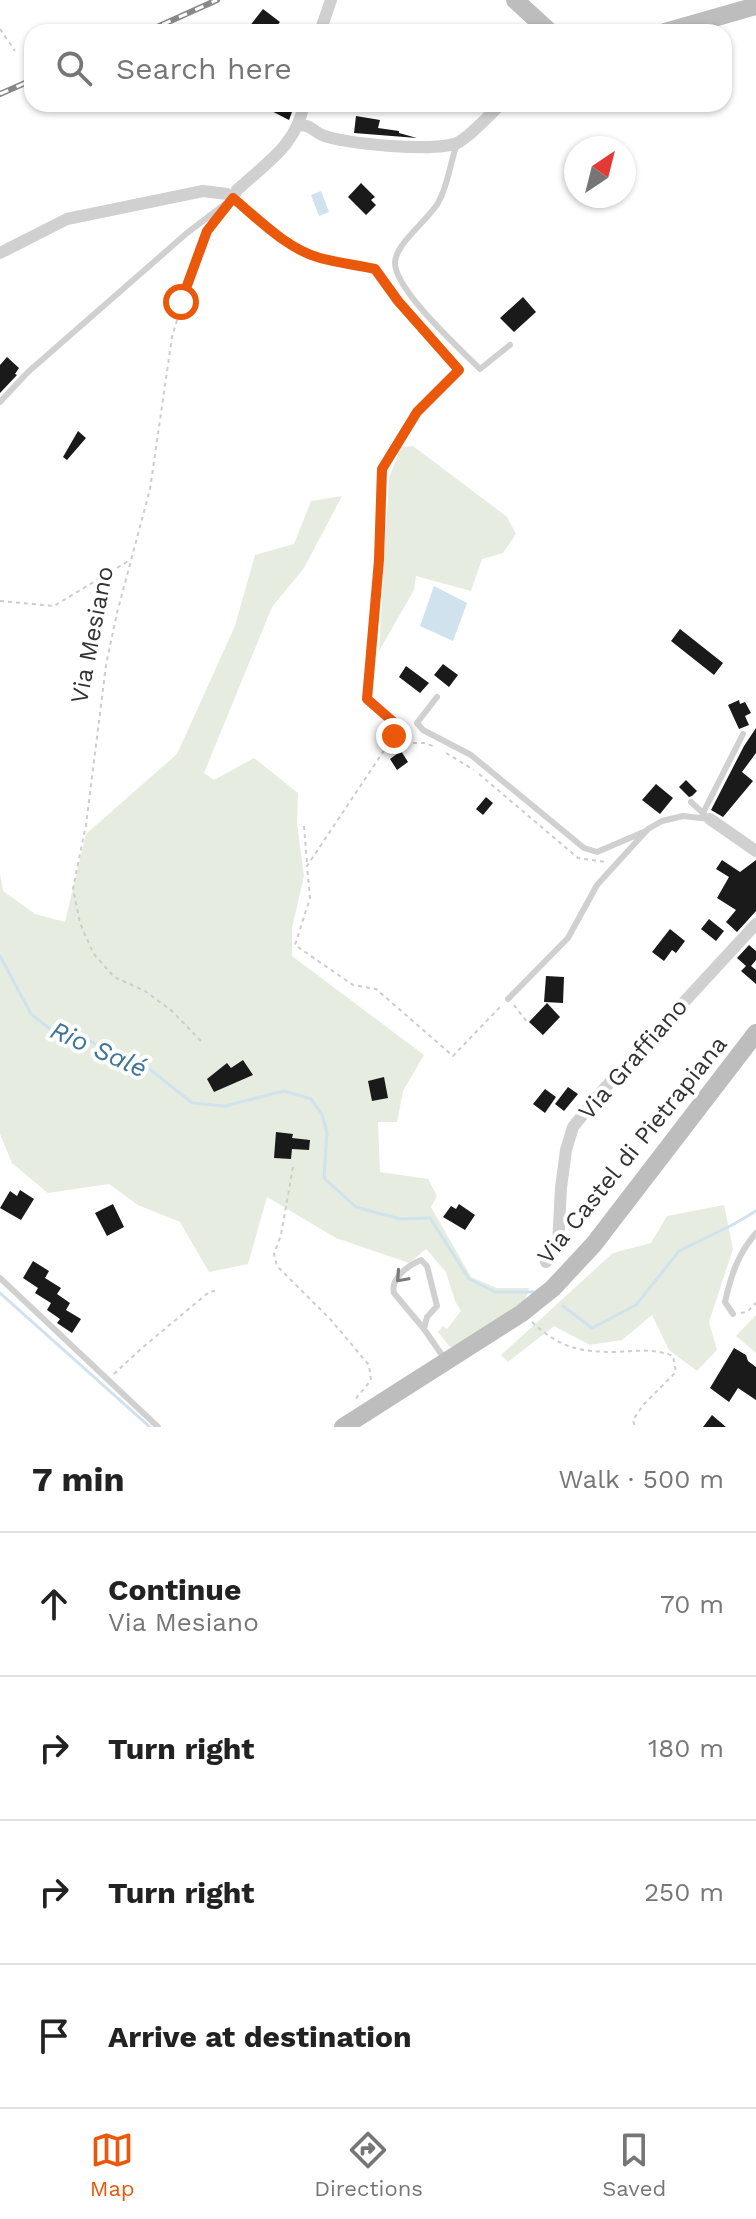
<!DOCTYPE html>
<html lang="en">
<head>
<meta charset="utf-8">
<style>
	:root { --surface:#fff; --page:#f6f6f6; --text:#222; --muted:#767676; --line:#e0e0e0; --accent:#ea580c }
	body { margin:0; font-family:"Work Sans",sans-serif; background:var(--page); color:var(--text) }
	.compass { position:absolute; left:564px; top:136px; width:72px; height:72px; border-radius:50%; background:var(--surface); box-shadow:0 2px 6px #0004; rotate:35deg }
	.stop { position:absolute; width:24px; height:24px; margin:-18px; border:6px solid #ea580c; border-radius:50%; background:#fff }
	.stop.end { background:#ea580c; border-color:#fff; box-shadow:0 2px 8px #0008 }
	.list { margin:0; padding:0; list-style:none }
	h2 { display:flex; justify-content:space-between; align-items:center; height:104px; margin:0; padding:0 32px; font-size:34px }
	h2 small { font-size:26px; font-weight:400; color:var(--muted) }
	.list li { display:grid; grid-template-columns:52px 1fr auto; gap:24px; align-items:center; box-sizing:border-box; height:144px; padding:0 32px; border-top:2px solid var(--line) }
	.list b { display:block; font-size:30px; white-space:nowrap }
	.list p { margin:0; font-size:26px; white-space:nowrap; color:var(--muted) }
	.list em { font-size:26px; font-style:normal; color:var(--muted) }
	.icon { flex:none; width:44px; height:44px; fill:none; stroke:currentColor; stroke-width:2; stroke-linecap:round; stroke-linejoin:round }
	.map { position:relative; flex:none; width:756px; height:1427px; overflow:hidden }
	.search { position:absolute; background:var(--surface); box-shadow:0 2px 6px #0004; left:24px; right:24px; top:24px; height:88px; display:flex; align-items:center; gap:20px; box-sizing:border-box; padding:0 28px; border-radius:24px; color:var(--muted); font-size:30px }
	.sheet { height:680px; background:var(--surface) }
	nav { display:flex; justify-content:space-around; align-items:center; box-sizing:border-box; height:112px; border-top:2px solid var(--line); background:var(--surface); font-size:22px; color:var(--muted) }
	nav a { display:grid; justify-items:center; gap:4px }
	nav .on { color:var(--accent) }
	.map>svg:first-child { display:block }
</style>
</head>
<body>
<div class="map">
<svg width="756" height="1427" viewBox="0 0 756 1427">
	<rect width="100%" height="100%" fill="#fff"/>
	<!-- green -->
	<path fill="#e6ecdf" d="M413,446l94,71 9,17 -13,19 -21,6 -11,32 -55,-15 -2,14 -35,61 10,-173 12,-31z
		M342,496l-38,72 -32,39 -68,166 10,7 40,-22 44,35 -1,31 7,52 -12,52v28l132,99 -21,36 -6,31h-19l2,50 48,7 9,17 -6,11 40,70 26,11h32l-7,22 -61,40 -12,-4 -11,-14 5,-6 4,3 14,-18 -6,-10 -9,-29 -20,-23 -17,14 -73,-25 -69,-41 -19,67 -39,8 -29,-50 -42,-17 -29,-21 -61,9 -36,-30 -12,-29v-261l3,18 32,23 30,8 21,-88 91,-80 58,-128 20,-71 39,-11 17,-43z
		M724,1205l9,44 -24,73 8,28 -20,21 -28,-21 -17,-35 -30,25 -32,5 -36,-19 -46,36 -7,-7 112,-102 38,-10 16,-27z
		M756,1315v38l-20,-17z"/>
	<!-- water -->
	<path fill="#cfe2ee" d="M321,191l8,21 -10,4 -8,-21z
		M434,586l33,17 -14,38 -33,-15z"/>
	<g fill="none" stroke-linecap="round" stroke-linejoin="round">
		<!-- stream -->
		<path stroke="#cfe2ee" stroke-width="3" d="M0,956l31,58 19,15 42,13 59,28 41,33 33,3 59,-15 27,8 11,15 5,18 -3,46 32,29 44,12 30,-1 39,61 26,13h41
			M0,1293l150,134
			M563,1306l29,22 44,-23 43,-54 55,-27 22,-13"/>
	</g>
	<!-- building -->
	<path fill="#1a1a1a" d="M263,9l17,13 -8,10h-27z
		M258,104h37l-6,16z
		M356,116l24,4 -2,8 21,3v2l18,5 -63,-5z
		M361,183l14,14 -4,3 5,5 -10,10 -18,-18z
		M523,297l13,15 -22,20 -14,-14z
		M7,357l12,11 -4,6 2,1 -17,18v-28z
		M78,431l8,7 -19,22 -4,-3z
		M680,629l43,34 -9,12 -43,-34z
		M443,664l15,11 -9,12 -15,-12z
		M406,666l23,17 -9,10 -21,-16z
		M739,700l1,4 5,-2 6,11 -6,3 4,9 -10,4 -11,-24z
		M756,728v25l-14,19 11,9 -30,36 -12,-7 33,-64z
		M401,751l7,11 -11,8 -7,-11z
		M686,780l11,11 -5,5 -3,1 -10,-10z
		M656,784l17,14 -13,16 -18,-14z
		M486,797l7,6 -10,12 -7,-6z
		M722,860l18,12 16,-12v51l-19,21 -11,-10 10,-12 -19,-12 12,-21 -13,-8z
		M709,919l15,12 -8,10 -15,-12z
		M670,929l15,12 -9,12 -4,-3 -8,11 -12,-9z
		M749,945l7,6v9l-5,6 5,4v14l-15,-13 5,-5 -9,-8z
		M546,976l18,1 -1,26 -19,-1z
		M547,1003l13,14 -17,18 -14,-13z
		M243,1060l10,15 -39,17 -7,-13 20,-16 4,5z
		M384,1077l4,21 -16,3 -4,-20z
		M568,1087l10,7 -14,17 -9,-7z
		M545,1089l11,8 -11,16 -12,-9z
		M276,1132l17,2 -1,4 18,2 -1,10 -17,-1 -1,10 -17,-1z
		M20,1190l14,9 -13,21 -21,-12 10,-17 7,5z
		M113,1204l11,23 -17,9 -12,-23z
		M459,1204l16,11 -10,15 -22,-13 8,-11 5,3z
		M33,1261l16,10 -4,7 16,10 -4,6 13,9 -4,7 15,9 -9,14 -15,-10 3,-4 -13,-9 4,-7 -16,-10 3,-5 -15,-10z
		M734,1348l12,7 2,6 8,6v33l-18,-12 -9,14 -19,-14z
		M712,1415l14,12h-23z"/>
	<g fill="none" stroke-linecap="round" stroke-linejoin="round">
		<!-- path -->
		<path stroke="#cdcdcd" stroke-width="2" stroke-dasharray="4 4" stroke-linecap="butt" d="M0,29l15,22
			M243,206c19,17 40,35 63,47 20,10 47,11 69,16l23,32 61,69 -42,42 -35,57 -3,91 -12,139 31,27 -4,10 7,7h23l9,3
			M0,601l54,5 76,-46
			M393,737l-86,129 3,32 -15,47 58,40 23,4 77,67 48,-50
			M446,753l28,17
			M479,774l99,84 27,4
			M304,826l3,38
			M514,1005l13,17
			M201,1041l-29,-30 -27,-20 -31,-14 -21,-24 -13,-30 -7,-35 13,-63 20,-160 11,-52 33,-124 22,-152 21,-71 18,-39
			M293,1167l-12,68 -7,19 3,12 54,54 38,45 2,15 -17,21
			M741,1313l6,-1 9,-9
			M532,1322c28,26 47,30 85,30 20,-1 36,-4 56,4l3,16 -33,33 -10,15 2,7
			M114,1374l28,-26 67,-56 6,-1"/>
		<!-- lane -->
		<path stroke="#d0d0d0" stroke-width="6" d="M457,144c-7,19 -9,42 -19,59 -10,17 -43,41 -43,60 0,27 65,86 85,106l30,-24
			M0,402l28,-30 159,-139 46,-35
			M437,697l-20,26 6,7 48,25 113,93 13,4 49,-21
			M691,802l13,12
			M703,813l40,-79
			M508,999l60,-61 29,-53 51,-56 14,-8 21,-5 27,3
			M0,1278l158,149
			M733,1314l-8,-12c6,-27 13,-48 31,-69
			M424,1329l3,-12 10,-11 -10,-40 -6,-6c-12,5 -31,18 -27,33l30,36 20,29"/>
		<!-- street -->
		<path stroke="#d0d0d0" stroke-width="12" d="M320,32l11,-32
			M300,125c11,0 13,6 22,10 20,9 118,18 137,7 15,-9 29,-26 42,-38
			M0,253l67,-34 136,-28 24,3 6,4 4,-8c30,-28 59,-44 67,-86
			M710,819l46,32
			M546,1262l12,-17 3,-57 5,-38 7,-23 29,-36 154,-167"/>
		<!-- secondary -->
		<path stroke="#bdbdbd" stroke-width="18" d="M515,0l35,32
			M665,32l91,-26
			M343,1427l179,-114 31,-25 41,-44 162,-211"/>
		<!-- rail casing -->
		<g stroke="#888" stroke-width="6">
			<path id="rail" d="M146,32l71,-32
				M0,94l32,-14"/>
		</g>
		<!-- rail -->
		<use href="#rail" stroke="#fff" stroke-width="3" stroke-dasharray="9" stroke-linecap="butt"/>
	</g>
	<!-- one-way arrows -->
	<defs><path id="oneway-chevron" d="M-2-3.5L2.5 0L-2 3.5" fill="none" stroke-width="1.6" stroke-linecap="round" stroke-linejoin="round" transform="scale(2)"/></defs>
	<use stroke="#7a7a7a" href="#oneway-chevron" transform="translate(401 1277) rotate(132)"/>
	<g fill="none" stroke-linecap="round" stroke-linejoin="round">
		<!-- route -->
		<path stroke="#ea580c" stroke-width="10" d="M181,302l26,-71 26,-33c25,21 54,51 87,60 18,5 37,7 55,11l23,32 61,69 -42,42 -35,57 -3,91 -12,139 31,27 -4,10"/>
	</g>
	<g text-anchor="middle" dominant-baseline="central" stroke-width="8" stroke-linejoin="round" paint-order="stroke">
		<!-- street labels -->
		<g font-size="24" fill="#333" stroke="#fff">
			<text transform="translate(92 635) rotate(-79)">Via Mesiano</text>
			<text transform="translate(633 1059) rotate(-49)">Via Graffiano</text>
			<text transform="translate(632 1150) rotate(-51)">Via Castel di Pietrapiana</text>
		</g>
		<!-- water labels -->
		<g font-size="26" font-style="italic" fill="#3f7597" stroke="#fff">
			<text transform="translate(99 1049) rotate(24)">Rio Salé</text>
		</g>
	</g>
</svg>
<svg class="compass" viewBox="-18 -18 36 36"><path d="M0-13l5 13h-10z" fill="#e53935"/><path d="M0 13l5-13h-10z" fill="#767676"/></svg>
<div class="stop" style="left:181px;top:302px"></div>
<div class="stop end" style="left:394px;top:736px"></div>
<div class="search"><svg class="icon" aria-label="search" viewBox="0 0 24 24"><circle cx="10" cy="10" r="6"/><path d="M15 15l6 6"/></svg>Search here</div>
</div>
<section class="sheet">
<h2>7 min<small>Walk · 500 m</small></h2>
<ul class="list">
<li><svg class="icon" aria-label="ahead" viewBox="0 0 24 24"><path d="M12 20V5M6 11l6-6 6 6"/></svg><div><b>Continue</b><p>Via Mesiano</p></div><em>70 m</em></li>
<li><svg class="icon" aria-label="right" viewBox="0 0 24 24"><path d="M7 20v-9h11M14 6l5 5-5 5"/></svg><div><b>Turn right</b></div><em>180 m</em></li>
<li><svg class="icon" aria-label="right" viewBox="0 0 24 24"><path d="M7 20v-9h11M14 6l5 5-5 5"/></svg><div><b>Turn right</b></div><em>250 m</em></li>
<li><svg class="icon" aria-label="arrive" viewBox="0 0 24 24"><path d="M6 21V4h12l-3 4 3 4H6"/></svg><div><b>Arrive at destination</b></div></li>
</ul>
</section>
<nav>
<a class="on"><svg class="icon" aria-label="map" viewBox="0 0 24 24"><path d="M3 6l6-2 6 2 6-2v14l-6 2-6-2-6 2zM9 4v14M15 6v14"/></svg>Map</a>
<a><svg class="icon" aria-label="directions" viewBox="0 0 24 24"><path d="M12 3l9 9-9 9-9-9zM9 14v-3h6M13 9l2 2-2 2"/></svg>Directions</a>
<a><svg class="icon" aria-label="saved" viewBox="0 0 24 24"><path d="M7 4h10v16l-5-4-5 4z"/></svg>Saved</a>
</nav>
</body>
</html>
